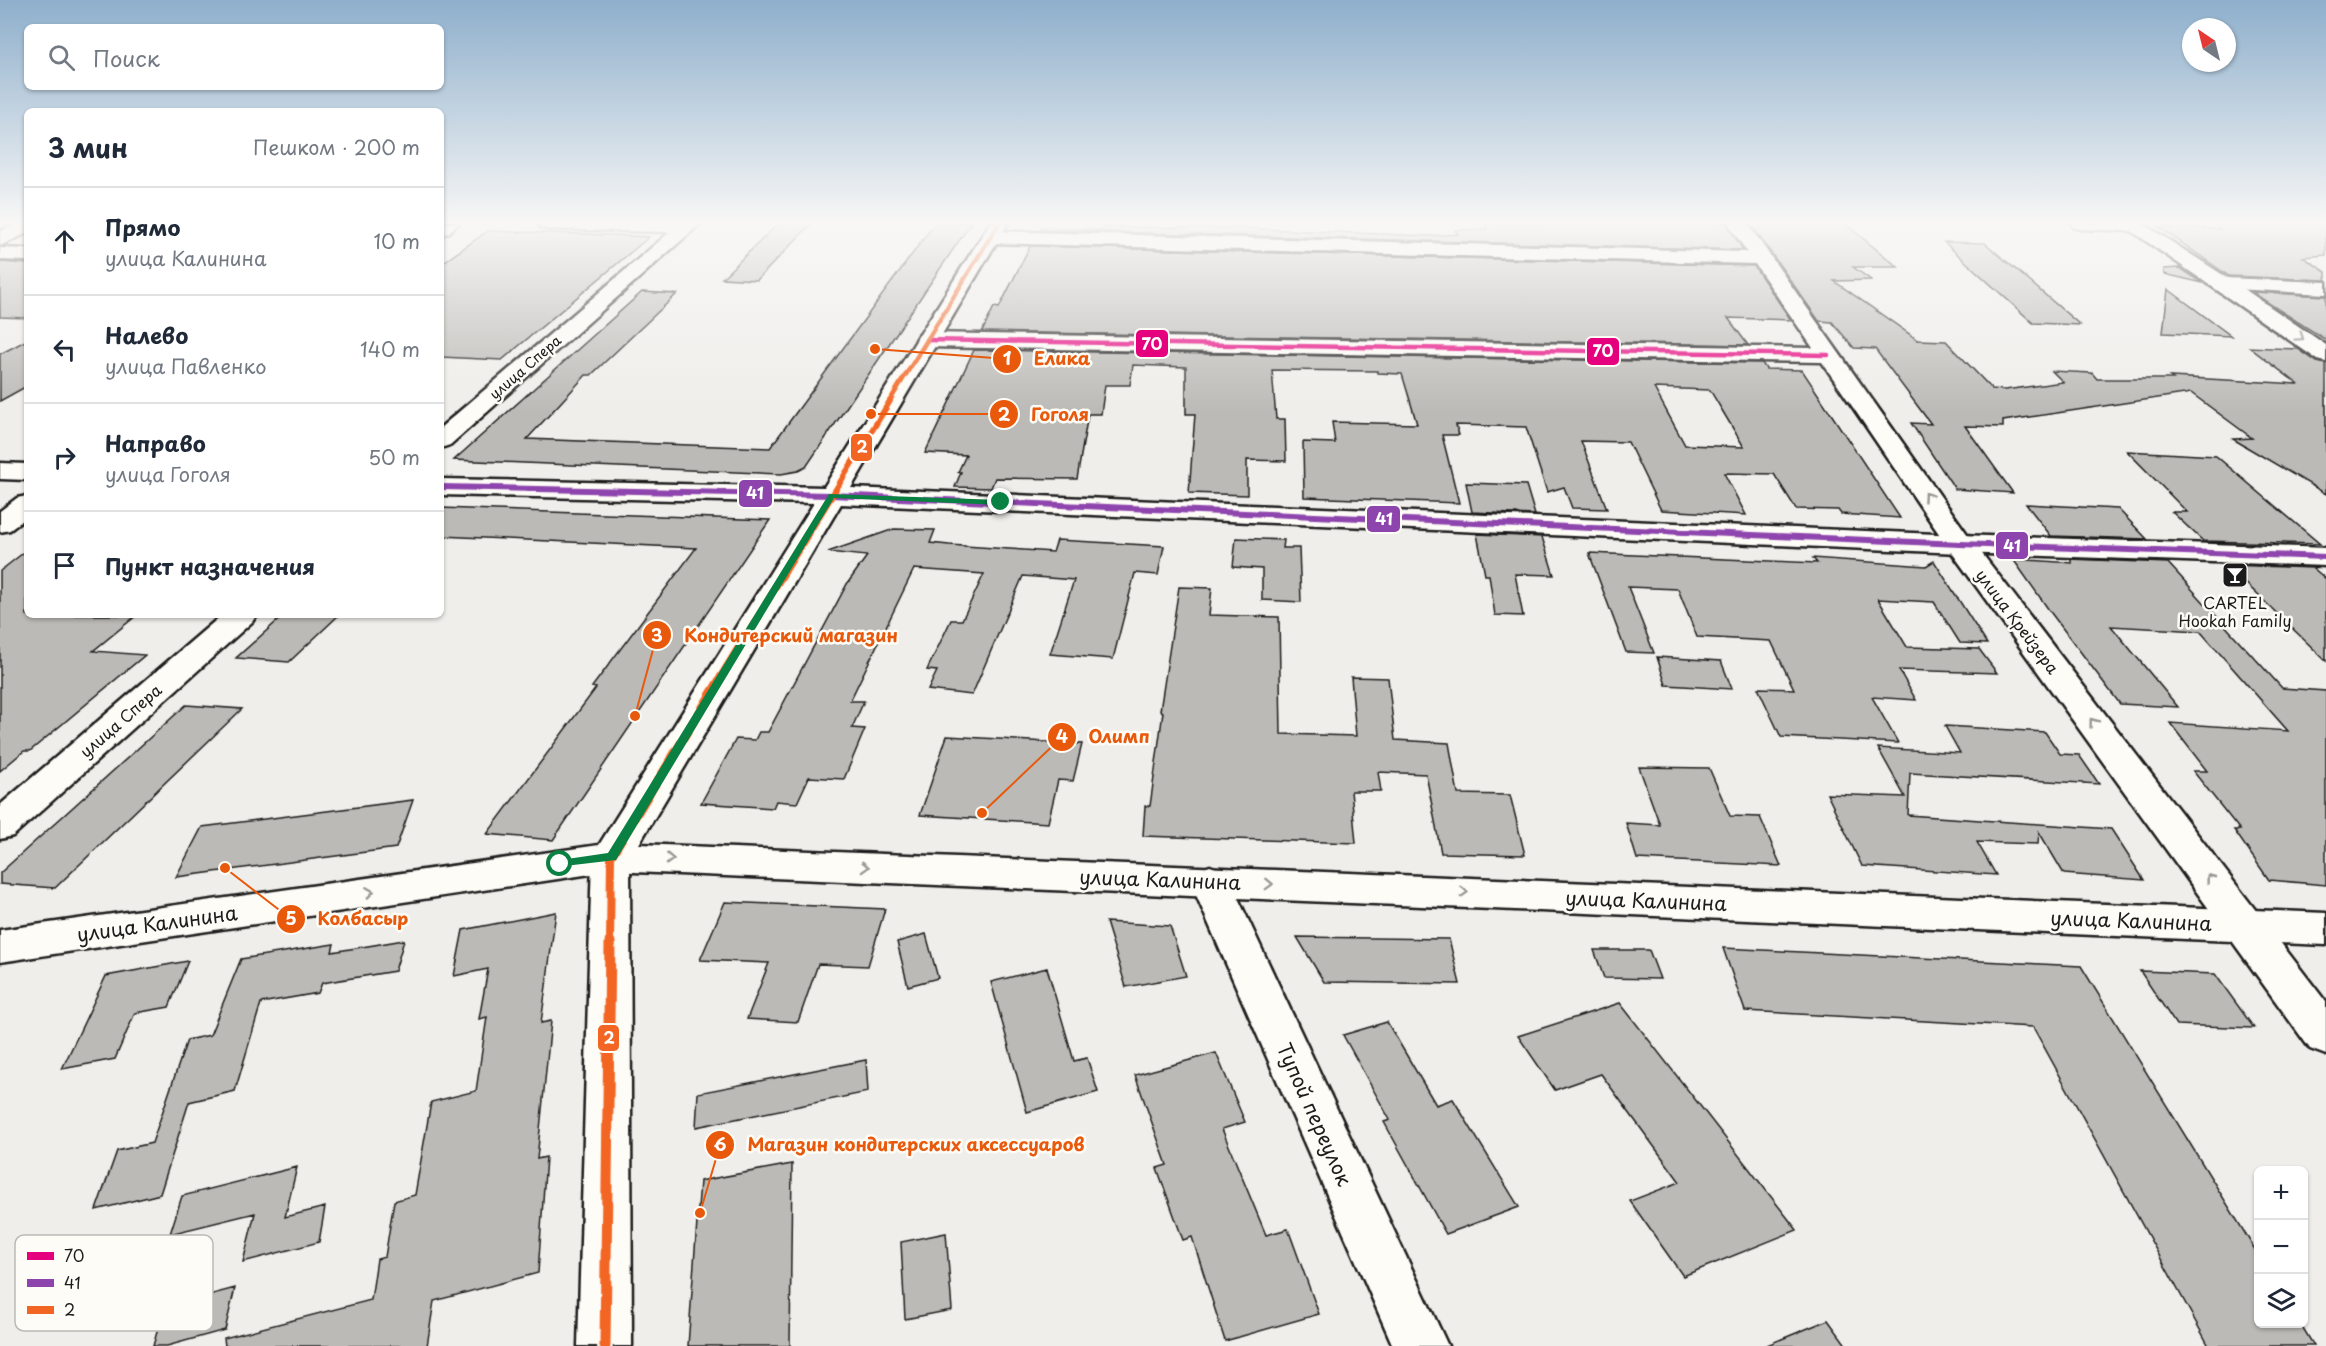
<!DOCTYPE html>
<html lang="ru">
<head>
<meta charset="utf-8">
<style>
	:root { --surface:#fff; --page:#f2f2f3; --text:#1f2937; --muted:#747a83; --line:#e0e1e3 }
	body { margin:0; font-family:"Playpen Sans",sans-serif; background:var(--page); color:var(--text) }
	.controls { position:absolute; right:18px; bottom:18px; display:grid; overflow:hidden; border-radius:9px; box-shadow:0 2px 4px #0004 }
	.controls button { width:54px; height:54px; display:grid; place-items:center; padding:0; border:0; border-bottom:2px solid var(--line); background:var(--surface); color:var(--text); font:30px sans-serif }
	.compass { position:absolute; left:2182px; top:18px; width:54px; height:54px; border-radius:50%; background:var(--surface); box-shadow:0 2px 4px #0004; rotate:325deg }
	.stop { position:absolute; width:18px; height:18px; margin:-14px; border:4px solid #0b8043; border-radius:50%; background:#fff }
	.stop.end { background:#0b8043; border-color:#fff; box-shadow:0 2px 6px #0008 }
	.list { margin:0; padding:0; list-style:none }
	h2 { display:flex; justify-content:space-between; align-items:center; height:78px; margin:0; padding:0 24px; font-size:26px }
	h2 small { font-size:20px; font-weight:400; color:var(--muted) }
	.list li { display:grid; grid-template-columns:39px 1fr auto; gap:18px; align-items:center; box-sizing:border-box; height:108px; padding:0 24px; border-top:2px solid var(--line) }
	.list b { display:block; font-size:22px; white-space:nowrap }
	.list p { margin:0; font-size:20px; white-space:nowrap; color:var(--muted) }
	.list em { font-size:20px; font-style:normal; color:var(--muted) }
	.icon { flex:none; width:33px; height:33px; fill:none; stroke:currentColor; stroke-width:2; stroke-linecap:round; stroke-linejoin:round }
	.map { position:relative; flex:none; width:2326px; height:1346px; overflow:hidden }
	.search { position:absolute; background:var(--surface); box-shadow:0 2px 4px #0004; left:24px; top:24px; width:420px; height:66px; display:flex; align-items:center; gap:15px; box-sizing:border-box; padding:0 21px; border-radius:9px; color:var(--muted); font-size:22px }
	.panel { position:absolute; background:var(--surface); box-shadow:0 2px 4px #0004; left:24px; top:108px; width:420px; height:510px; border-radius:9px }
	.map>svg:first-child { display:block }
</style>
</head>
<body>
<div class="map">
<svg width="2326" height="1346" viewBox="0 0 2326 1346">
	<rect width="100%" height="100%" fill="#f0eeea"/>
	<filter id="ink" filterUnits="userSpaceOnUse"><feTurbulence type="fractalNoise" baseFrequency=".0167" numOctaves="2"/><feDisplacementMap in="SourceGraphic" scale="12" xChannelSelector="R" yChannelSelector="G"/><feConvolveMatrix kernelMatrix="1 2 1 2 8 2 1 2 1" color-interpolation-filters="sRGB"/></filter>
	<g filter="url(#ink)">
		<!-- building -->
		<path fill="#bbbab6" stroke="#1c1c1c" stroke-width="1.5" fill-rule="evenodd" d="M779,223h33l-55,57 -35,-2z
			M935,223h36l-165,244 -8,4 -17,3 -327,-14 188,-168 35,2 -86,81h-5l-59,64 243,9z
			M1484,223h242l17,27 -703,-20 2,-3 59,3 1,-3 139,1 188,8 29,-2 -3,-4 32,-1z
			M1750,223h94l54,44h-45l18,13 -37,1 84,59 28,1 46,48 13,1 58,-8 -11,-11 40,2 5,6h76l-3,-2 128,7 -49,-37 49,2 19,13 9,2v130l-93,-55 19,-1 -61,-45 -188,28v6l-38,-1 48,67 -58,-4 -44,-66 20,1 -56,-75 -21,-1 -22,-26 -13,-1z
			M2212,223h114v32l-23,2 23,15v8l-97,-4 -70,-49 61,2z
			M488,231l123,4 38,2 -147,123 -61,-3v-93z
			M1944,242l41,1 95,82 -47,-2z
			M1030,246l724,20 37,54 -63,-2 20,27 -766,-13 12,-25 5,1z
			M0,262l27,2v54l-27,-1z
			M2180,268l23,15 -39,-9v-5z
			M2168,289l63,47 -68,-3z
			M2253,292l73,4v44l-59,-38z
			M27,340v46l-27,15v-47z
			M974,350l788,13 4,6 36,1 98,148 -59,-4 -3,-4 -42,-1 -22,-35 -50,-1 22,42 -85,-5 -33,-68 -47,-1 26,68 -35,-1 -8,-21 -17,5 -21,-65 -70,-2 3,10h-17l17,68 -155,-6 -1,-55 32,1 -3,-21 85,2 -15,-50 -25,-1v-2l-105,-1 4,49h9l1,42 -39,-1v35l-58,-2 6,-79h-9v-47l-53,-2 -3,20h-25l-4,29h-13l-11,65 -82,-1 -4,10 -36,-1 6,-15h-3l8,-17 -41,-2zM1654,388l56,2 34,57 -59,-2z
			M2127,451l89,5 104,88 -117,-3 -31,-29h15z
			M1466,483l60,2 9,30 -63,-3z
			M2026,504l92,5 29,30 -96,-3z
			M441,508l329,12 -217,320 -66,-6 109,-146 -4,-1 104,-139 -255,-12z
			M894,529l41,1 -5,13 19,2 104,7 4,-12 107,6 -6,29 -23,-2 -22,86 -63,-5 24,-74 -51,-4 -51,119 -44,-5 9,-19 -10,-1 24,-50h11l22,-46 -70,-5 -64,132h14l-12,27 13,1 -21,50 -35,-2 -12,26 -21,-2 -3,7 -72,-5 35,-64 19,1 4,-8h9l79,-148 20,-28 -39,-4z
			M1477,534l65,3 12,38 -39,-1 8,42 -28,-1 -6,-40h-4z
			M1236,538l48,2 -1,8h16l2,54 -39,-2v-31l-29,-2z
			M27,550v65h110l-44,36 52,4 -115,96h-6l-24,20v-200z
			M1589,553l228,10 -4,-5 113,8 8,-5 53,83 -27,-1 -26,-41 -56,-3 29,48 72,2 18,24 -98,-3 17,30 -44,-3 26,46 -117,-6 -23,-49 36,1 -23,-48 -74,-4 -19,-48 -50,-2 26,66 -28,-1z
			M2013,559l59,4 -2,-4 98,4 114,125 44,3v194l-57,-5 -35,-50h6l-47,-59h14l-37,-48 118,8 -88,-100 -89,-5 67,81 -58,-3 -69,-91z
			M2227,565l86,3 13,11v82z
			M1179,587l33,1 -3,27 70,2 2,117 75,2 -5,-59 37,1 7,62 54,3 9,51 52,1 15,60 -84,-2 -15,-79 -48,-2 3,19h-30l5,52 -213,-7 2,-30h5l13,-94 -3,-1z
			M284,615h55l-50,47 -53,-4z
			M1657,657l64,4 11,28 -66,-4z
			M186,705l56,4 -187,179 -55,-4v-11z
			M1945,726l100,6 15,22 19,1 20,29 -189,-11 -2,42 203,14 33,51 -80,-6 -25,-42 -1,12 -61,-2 19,33 -134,-9 -35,-72 78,3 -27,-49 82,5z
			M947,736l135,8 -9,37 -15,-1 -10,43 -128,-8z
			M1639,767l70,1 21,48 30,1 21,49 -144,-7 -11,-36 34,2z
			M413,800l-17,48 -220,29 26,-50z
			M725,902l160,7 -17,57 -50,-2 -20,58 -51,-3 22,-56 -69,-3z
			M556,912l-15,111 10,-2 -14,138 9,-2 -8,116 -104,28 -7,45h-202l-1,-8 147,-38 6,-41 8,-2 9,-56 21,-6 16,-93 45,-11 11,-74 -8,2 9,-50 -34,7 9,-46z
			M1106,922l64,4 16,50 -60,11z
			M926,934l12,44 -30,8 -11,-44z
			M1297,937l152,2 11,45 -136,-2z
			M404,940l-9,31 -73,12 -4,10 -57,10 -26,88 -46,11 -29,92 -64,16 21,-59 35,-8 35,-103 23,-5 31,-76 93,-15 -2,8z
			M1723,948l358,18 178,290v67h41l14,23h-105l-176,-319 -288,-16z
			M1594,950h55l11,29 -56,-1z
			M188,961l-19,46 -34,6 -20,46 -53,10 44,-93z
			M1047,968l27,93 13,-3 11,34 -71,20 -36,-130z
			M2140,971l75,3 39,54 -78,-3z
			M1620,1003l177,227 -114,46 -53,-75 50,-19 -79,-108 -46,16 -37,-54z
			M1387,1022l49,83 17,-6 66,108 -73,27 -62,-112 6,-2 -47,-85z
			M1216,1053l29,69 -23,7 44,106 22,-6 31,85 -94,27 -33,-104 -9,3 -26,-72 10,-3 -32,-90z
			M866,1060l2,32 -172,35 2,-34z
			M792,1164l-2,182h-102l12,-165z
			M297,1167l-12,50 40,-10 -6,35 -76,20 12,-49 -85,21 12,-38z
			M946,1233l6,77 -47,9 -4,-77z
			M235,1288l-10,42 -58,16h-14l11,-39z
			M1828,1320l19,26h-80v-1z"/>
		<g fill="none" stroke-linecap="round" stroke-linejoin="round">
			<!-- minor casing -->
			<g stroke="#1c1c1c" stroke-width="5">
				<path id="minor" d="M16,223h11v10l-27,13v-14z
					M441,223h18l-11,10 -7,2z
					M538,223h163l-251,222 -9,3v-21l229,-195 -123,-3 -7,-2z
					M1728,223h19l223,315 356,464v53l-16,-6 -360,-499 -128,-188 -895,-15 -8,-2 -3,-5 3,-5 8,-2 886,15 -58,-84 -764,-21 -7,-2 -2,-4 2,-4 7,-2 756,21z
					M2071,223h68l1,2 -2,4 -7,2 -51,-2 -7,-2z
					M0,248l27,1v12l-27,-1z
					M2224,278l102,4v12l-109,-6 -3,-4 3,-4z
					M27,496v21l-17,13 -10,2v-21l17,-13z
					M222,615h35l-5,7 -239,214 -13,3v-34z
					M611,843l14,4 5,10 2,489h-54l14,-489 5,-10z
					M1210,866l14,5 6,10 218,465h-55l-203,-465 6,-10z"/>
			</g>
			<!-- major casing -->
			<g stroke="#1c1c1c" stroke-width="5">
				<path id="major" d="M990,223h18l-157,265 1109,47 366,13v18l-366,-13 -1119,-49 -202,340 1687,69v32l-1715,-74 -611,91v-32l599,-85 215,-342 -373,-8v-16l383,8z
					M2120,223h22l89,57 95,65v17l-8,-2z
					M0,463l27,1v16l-27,-1z"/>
			</g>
			<!-- minor -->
			<use href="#minor" fill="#fdfcf7" fill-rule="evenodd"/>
			<!-- major -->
			<use href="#major" fill="#fdfcf7" fill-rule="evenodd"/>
			<!-- bus-1 casing -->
			<g stroke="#fdfcf7" stroke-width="8">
				<path id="bus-1" d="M927,340l901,15"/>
			</g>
			<!-- bus-2 casing -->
			<g stroke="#fdfcf7" stroke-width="10">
				<path id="bus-2" d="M441,487l390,8 1129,49 366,13"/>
			</g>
			<!-- bus-3-far3 casing -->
			<g stroke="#fdfcf7" stroke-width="8">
				<path id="bus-3-far3" d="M889,402l110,-179"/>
			</g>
			<!-- bus-3-far2 casing -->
			<g stroke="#fdfcf7" stroke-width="10">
				<path id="bus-3-far2" d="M746,636l144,-235"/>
			</g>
			<!-- bus-3-far1 casing -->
			<g stroke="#fdfcf7" stroke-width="13">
				<path id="bus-3-far1" d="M610,943l1,-86 136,-223"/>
			</g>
			<!-- bus-3 casing -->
			<g stroke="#fdfcf7" stroke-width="16">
				<path id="bus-3" d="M605,1346l5,-404"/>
			</g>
			<!-- bus-1 -->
			<use href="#bus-1" stroke="#e5007d" stroke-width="4.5"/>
			<!-- bus-2 -->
			<use href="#bus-2" stroke="#8e44ad" stroke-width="6"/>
			<!-- bus-3-far3 -->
			<use href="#bus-3-far3" stroke="#f26522" stroke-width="4.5"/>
			<!-- bus-3-far2 -->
			<use href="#bus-3-far2" stroke="#f26522" stroke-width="6"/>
			<!-- bus-3-far1 -->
			<use href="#bus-3-far1" stroke="#f26522" stroke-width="8"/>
			<!-- bus-3 -->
			<use href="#bus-3" stroke="#f26522" stroke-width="11"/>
		</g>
		<!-- one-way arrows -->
		<defs><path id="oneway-chevron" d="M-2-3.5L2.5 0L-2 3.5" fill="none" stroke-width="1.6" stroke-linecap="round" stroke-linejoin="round" transform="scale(1.5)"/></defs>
		<g stroke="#989794">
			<use href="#oneway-chevron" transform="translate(2300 337) rotate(35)"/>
			<use href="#oneway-chevron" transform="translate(1927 496) rotate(-125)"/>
			<use href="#oneway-chevron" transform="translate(2093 722) rotate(-127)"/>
			<use href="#oneway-chevron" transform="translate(670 859) rotate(2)"/>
			<use href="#oneway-chevron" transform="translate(865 867) rotate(2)"/>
			<use href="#oneway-chevron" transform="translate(2210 878) rotate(-127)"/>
			<use href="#oneway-chevron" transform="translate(1269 884) rotate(2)"/>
			<use href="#oneway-chevron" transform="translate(370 892) rotate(-8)"/>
			<use href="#oneway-chevron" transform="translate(1464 892) rotate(2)"/>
		</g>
	</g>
	<!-- sky -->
	<linearGradient id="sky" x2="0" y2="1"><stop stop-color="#8eafcc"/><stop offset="0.54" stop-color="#f8f7f6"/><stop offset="1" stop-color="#f8f7f6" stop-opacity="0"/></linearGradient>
	<rect width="2326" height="412" fill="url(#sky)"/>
	<!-- route -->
	<path fill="#0b8043" d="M829,494l172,6 4,2 -4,3 -167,-7 -218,362 -60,7v-6l4,-1 48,-7z"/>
	<!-- icons -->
	<defs>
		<g id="bar-square" transform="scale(1.35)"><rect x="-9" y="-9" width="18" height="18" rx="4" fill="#1c1c1c" stroke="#fdfcf7"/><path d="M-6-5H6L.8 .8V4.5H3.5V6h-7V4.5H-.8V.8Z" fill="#fff"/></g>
	</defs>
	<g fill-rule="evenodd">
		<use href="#bar-square" x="2235" y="575"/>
	</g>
	<g text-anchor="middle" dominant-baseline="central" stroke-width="5" stroke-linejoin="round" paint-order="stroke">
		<!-- far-street labels -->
		<g font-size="14" fill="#1c1c1c" stroke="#fdfcf7">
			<text transform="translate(525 367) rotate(-41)">улица Спера</text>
		</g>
		<!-- poi labels -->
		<g font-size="16" fill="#1c1c1c" stroke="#fdfcf7">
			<text x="2235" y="602">CARTEL<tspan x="2235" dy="18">Hookah Family</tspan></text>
		</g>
		<!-- street labels -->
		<g font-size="16" fill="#1c1c1c" stroke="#fdfcf7">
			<text transform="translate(2018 621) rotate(53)">улица Крейзера</text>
			<text transform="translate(120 720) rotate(-41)">улица Спера</text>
		</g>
		<!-- near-street labels -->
		<g font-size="20" fill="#1c1c1c" stroke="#fdfcf7">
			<text transform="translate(1160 879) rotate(2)">улица Калинина</text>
			<text transform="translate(1646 900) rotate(2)">улица Калинина</text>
			<text transform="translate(2131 920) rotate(2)">улица Калинина</text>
			<text transform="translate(157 923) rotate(-8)">улица Калинина</text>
			<text transform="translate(1315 1114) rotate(66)">Тупой переулок</text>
		</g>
	</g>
	<!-- legend -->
	<rect x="15" y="1235" width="198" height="96" rx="9" fill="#fdfcf7" stroke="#bab9b5" stroke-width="1.5"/>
	<rect x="27" y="1252" width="27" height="8" fill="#e5007d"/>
	<rect x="27" y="1279" width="27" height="8" fill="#8e44ad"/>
	<rect x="27" y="1306" width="27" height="8" fill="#f26522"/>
	<g font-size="16" fill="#1c1c1c">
		<text x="64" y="1262">70</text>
		<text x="64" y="1289">41</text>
		<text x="64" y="1316">2</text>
	</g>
	<!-- callouts -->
	<path fill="none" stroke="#e8590c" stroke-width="2" d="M875 349L1007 359M871 414L1004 414M635 716L657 635M982 813L1062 737M225 868L291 919M700 1213L720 1145"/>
	<g fill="#e8590c" stroke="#fdfcf7" stroke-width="2">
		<circle cx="875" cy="349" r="6"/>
		<circle cx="871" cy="414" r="6"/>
		<circle cx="635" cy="716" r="6"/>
		<circle cx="982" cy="813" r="6"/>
		<circle cx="225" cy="868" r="6"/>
		<circle cx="700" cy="1213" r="6"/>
		<circle cx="1007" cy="359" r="15"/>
		<circle cx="1004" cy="414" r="15"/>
		<circle cx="657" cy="635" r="15"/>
		<circle cx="1062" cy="737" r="15"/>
		<circle cx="291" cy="919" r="15"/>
		<circle cx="720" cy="1145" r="15"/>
	</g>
	<g font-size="18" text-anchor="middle" font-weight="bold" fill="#fff">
		<text x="1007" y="365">1</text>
		<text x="1004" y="421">2</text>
		<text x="657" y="642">3</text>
		<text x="1062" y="743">4</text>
		<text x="291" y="925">5</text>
		<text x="720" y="1151">6</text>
	</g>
	<g font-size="18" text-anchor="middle" font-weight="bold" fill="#e8590c" stroke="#fdfcf7" stroke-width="5" stroke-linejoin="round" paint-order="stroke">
		<text x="1062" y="365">Елика</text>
		<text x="1060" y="421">Гоголя</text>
		<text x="791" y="642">Кондитерский магазин</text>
		<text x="1119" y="743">Олимп</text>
		<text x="363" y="925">Колбасыр</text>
		<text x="916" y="1151">Магазин кондитерских аксессуаров</text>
	</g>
	<g stroke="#fdfcf7" stroke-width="2">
		<rect x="1135" y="329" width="34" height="29" rx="6" fill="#e5007d"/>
		<rect x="1586" y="337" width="34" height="29" rx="6" fill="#e5007d"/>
		<rect x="850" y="433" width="23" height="29" rx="6" fill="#f26522"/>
		<rect x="738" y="479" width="35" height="29" rx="6" fill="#8e44ad"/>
		<rect x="1366" y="505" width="35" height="28" rx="6" fill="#8e44ad"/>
		<rect x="1995" y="531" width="34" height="29" rx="6" fill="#8e44ad"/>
		<rect x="597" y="1024" width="23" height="28" rx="6" fill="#f26522"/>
	</g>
	<g font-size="16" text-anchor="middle" font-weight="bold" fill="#fff">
		<text x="1152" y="350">70</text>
		<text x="1603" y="357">70</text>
		<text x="862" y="453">2</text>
		<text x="755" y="499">41</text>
		<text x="1384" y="525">41</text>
		<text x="2012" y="552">41</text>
		<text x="609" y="1044">2</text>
	</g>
</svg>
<div class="controls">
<button>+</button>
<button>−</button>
<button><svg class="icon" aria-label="layers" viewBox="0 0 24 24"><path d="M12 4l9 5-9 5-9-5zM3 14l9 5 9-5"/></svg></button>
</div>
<svg class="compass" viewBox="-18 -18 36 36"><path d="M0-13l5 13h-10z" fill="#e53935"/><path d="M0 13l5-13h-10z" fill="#747a83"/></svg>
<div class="stop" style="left:560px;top:864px"></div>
<div class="stop end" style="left:1001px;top:502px"></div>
<div class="search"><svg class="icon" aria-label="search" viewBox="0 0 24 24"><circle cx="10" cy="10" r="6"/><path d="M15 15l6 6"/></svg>Поиск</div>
<section class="panel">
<h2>3 мин<small>Пешком · 200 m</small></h2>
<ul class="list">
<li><svg class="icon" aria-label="ahead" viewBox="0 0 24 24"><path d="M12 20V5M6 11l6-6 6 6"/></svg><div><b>Прямо</b><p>улица Калинина</p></div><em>10 m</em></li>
<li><svg class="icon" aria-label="left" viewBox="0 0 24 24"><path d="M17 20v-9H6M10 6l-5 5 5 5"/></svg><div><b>Налево</b><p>улица Павленко</p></div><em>140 m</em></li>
<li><svg class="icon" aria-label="right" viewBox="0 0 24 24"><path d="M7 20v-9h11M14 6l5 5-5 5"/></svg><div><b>Направо</b><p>улица Гоголя</p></div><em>50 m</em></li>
<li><svg class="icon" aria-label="arrive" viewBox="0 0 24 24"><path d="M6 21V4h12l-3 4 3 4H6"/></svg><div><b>Пункт назначения</b></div></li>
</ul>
</section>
</div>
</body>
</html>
